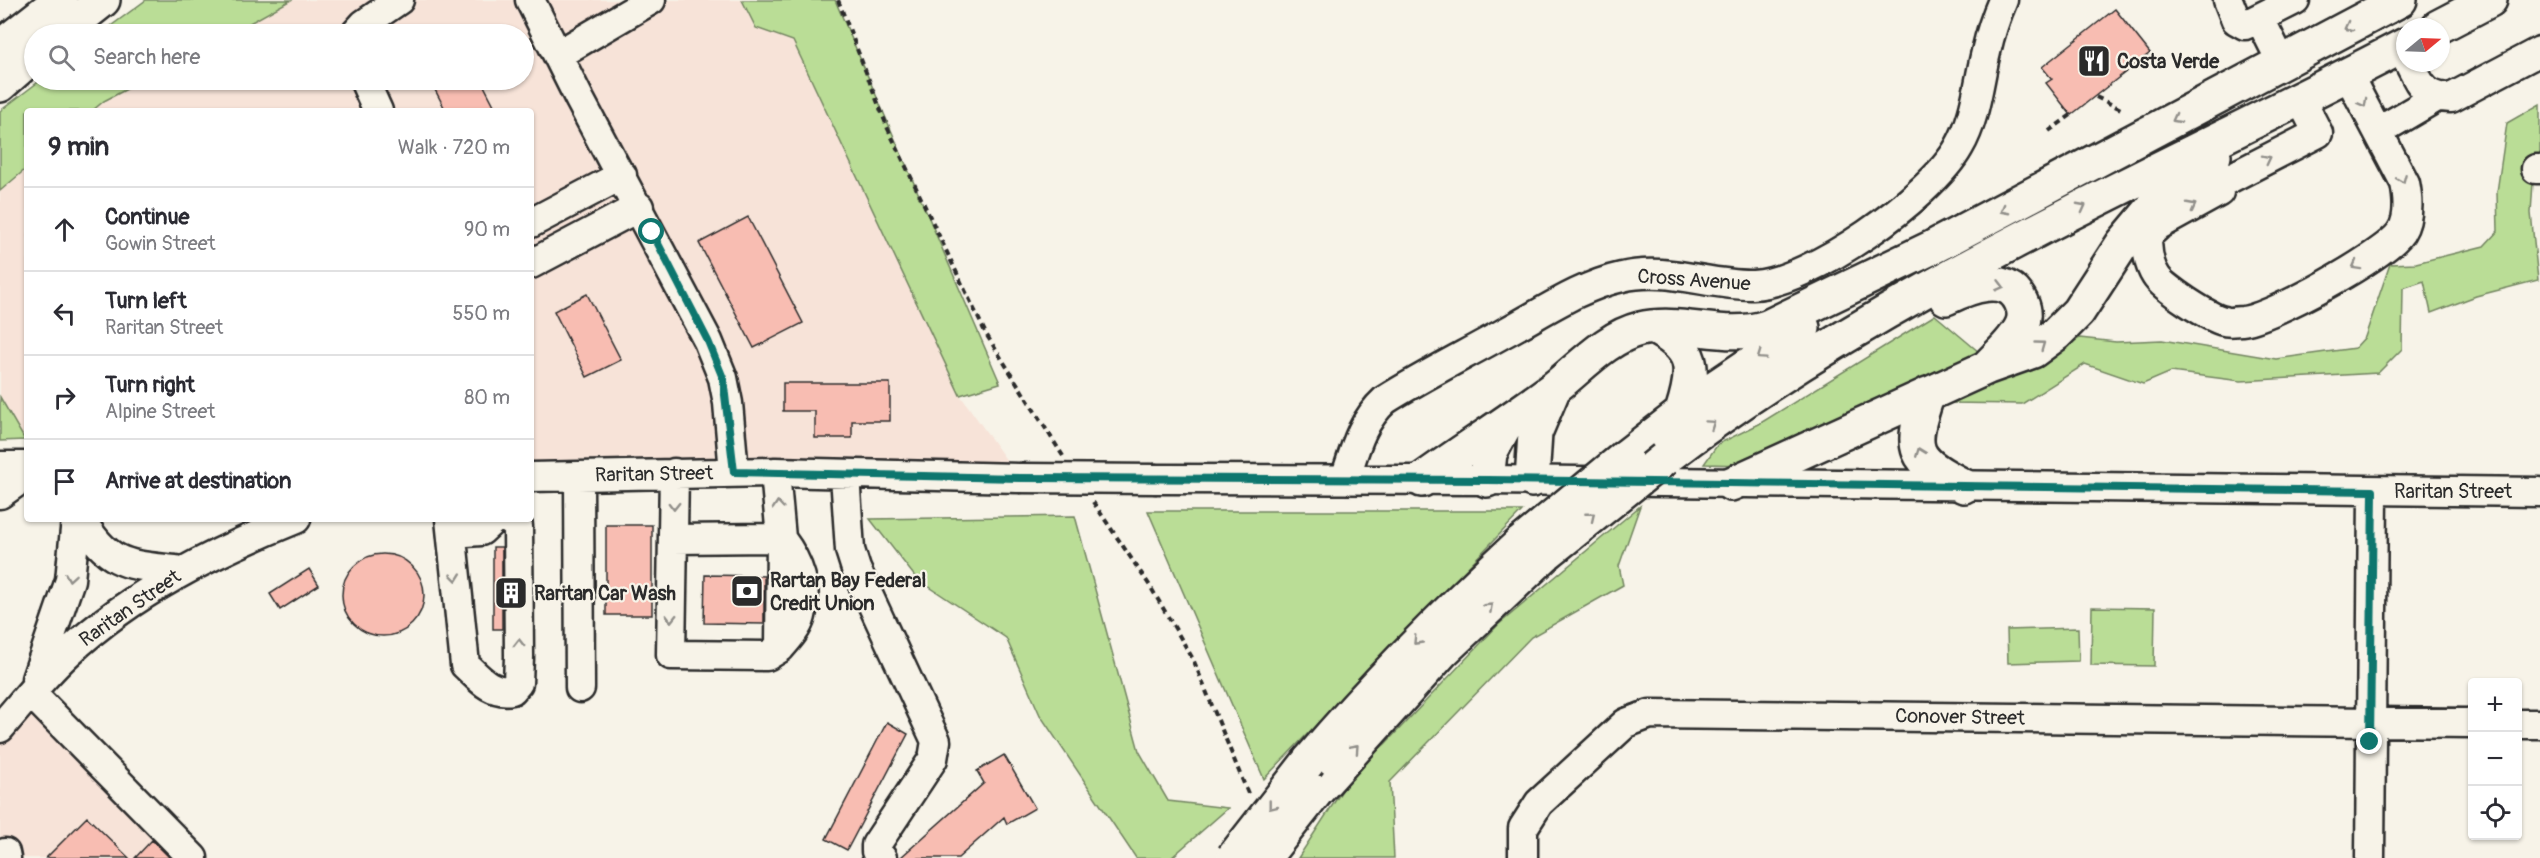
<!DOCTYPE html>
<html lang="en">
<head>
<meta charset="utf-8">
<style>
	:root { --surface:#fff; --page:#f2f2f3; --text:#2b2b33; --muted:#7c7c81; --line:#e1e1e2 }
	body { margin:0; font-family:Pangolin,sans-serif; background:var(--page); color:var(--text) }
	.controls { position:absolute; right:18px; bottom:18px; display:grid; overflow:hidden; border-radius:6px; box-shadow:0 2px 4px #0004 }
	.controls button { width:54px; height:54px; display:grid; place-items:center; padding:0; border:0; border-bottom:2px solid var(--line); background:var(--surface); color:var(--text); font:30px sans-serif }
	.compass { position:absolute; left:2396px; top:18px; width:54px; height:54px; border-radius:50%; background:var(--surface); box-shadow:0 2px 4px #0004; rotate:71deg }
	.stop { position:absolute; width:18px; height:18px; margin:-14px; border:4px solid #0f766e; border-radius:50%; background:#fff }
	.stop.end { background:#0f766e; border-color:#fff; box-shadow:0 2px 6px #0008 }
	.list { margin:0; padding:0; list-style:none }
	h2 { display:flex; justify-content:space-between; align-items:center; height:78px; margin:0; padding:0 24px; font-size:26px }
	h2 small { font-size:20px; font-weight:400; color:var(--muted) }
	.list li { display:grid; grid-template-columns:39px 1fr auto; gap:18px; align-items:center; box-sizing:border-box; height:84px; padding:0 24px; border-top:2px solid var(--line) }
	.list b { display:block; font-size:22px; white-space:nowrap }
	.list p { margin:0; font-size:20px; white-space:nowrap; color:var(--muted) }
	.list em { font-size:20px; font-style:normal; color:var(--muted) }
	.icon { flex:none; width:33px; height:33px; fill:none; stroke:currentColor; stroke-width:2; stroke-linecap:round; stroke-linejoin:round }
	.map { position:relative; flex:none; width:2540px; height:858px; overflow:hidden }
	.search { position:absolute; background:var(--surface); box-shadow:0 2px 4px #0004; left:24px; top:24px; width:510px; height:66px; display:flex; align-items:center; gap:15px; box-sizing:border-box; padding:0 21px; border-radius:33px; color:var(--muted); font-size:22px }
	.panel { position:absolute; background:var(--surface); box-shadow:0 2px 4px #0004; left:24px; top:108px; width:510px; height:414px; border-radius:6px }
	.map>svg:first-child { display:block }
</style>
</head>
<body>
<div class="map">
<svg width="2540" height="858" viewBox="0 0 2540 858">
	<rect width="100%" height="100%" fill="#f7f3e8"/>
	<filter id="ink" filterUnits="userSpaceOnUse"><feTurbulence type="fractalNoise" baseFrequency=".0167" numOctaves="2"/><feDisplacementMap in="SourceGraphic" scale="12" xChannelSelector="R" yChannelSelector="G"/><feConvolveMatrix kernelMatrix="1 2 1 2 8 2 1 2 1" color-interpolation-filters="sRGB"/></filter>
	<g filter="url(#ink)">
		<!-- built -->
		<path fill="#f7e3d8" d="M291,0h451l14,28 37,13 167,354 59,83 -488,-1v-366h-439l11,-10 41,-21h380v-46h-294z
			M27,168v276l-27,-47v-206z
			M31,693l162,165h-193v-130z"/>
		<!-- green -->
		<path fill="#badd96" stroke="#728460" stroke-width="1.5" d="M146,0h145l-61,34h-130z
			M742,0h93l165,383 -40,12 -167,-354 -37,-13z
			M41,80h103l-40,21 -12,10h-65v57l-27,23v-80z
			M2540,104v55l-7,23 -2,31 7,67 -62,16 -45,17 -7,-32 -21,7 -1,61 -24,24 -137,8 -70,-9 -28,12 -58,-20 -63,40 -73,-1 131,-65 36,4 46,-2 114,19 79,-11 10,-11 25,-73 26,-1 68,-17 14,-15 -1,-39 10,-69z
			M1935,315l44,37 -233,113 -42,-1 14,-20 41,-20z
			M0,397l25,43 -25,1z
			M1640,506l-21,60 4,19 -92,52 -141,145 4,76h-96l58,-89 29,-25 113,-119z
			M1148,511h374l-258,268z
			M1075,516l64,235 29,50 60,7 -57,50h-35l-96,-143 -34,-77 -90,-60 -46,-59z
			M2092,607l63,1 -1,58 -63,-1z
			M2078,628l1,33 -71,2 -1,-33z"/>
		<!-- building -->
		<path fill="#f8bdb2" stroke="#2b2b2b" stroke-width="1.5" d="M2115,9l35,44 -79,62 -25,-32 6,-4 -10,-12z
			M430,80h51l16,31h-51z
			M748,217l55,106 -49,25 -55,-105z
			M587,294l34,66 -34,17 -33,-66z
			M783,383h107v38h-38v17h-37v-27h-32z
			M606,525h46v90h-46z
			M493,547h9v82h-9z
			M342 595a41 41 0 1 1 82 0a41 41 0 1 1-82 0Z
			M309,569l10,16 -39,25 -10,-16z
			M705,575l59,1v48l-60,-1z
			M887,722l21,12 -61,116 -21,-11z
			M1004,755l31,53 -28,16 -3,-7 -46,41h-58l84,-75 -7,-12z
			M87,817l42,41h-83z
			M152,840l18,18h-35z"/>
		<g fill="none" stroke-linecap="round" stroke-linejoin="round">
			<!-- minor casing -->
			<g stroke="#2b2b2b" stroke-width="33">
				<path id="minor" d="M530,0l50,100 128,241 15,37 5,25 6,69
					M2228,0l8,20 9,5 50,-25
					M2260,19l22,44
					M355,34l9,-10 35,-24
					M559,54l92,-54
					M2409,63c12,22 14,34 42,35l89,-47
					M364,80l14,31
					M2379,131l58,-34
					M2203,164l16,28 -60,33 -12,11c0,14 1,28 9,40 7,12 54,42 68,45 5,2 13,0 18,0 28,-2 144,-66 159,-89 9,-14 7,-34 4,-49l-57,-108
					M2536,169h4
					M2215,186l103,-53 -17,-33
					M531,223l91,-48
					M531,264l108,-57
					M0,466h27
					M674,473l-3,182 96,1 13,-8 1,-110 -6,-66
					M845,475l5,75 6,19 80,172 -3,18 -57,86v6l6,7
					M579,476l1,212
					M531,477l244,-5 244,6
					M1157,479l330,1 1053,12
					M1345,479c10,-30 16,-57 40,-79 38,-24 80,-45 119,-67 38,-20 76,-47 118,-56 44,-11 87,9 131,8 57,-2 178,-88 206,-138 17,-29 19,-63 27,-95 4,-18 10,-36 17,-52
					M0,494l27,-19
					M81,519c29,50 50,45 102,52
					M450,519l15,146c14,13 26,29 47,25l6,-7 1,-26 -1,-131 -10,-7
					M451,523l15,9 15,-1 13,-12
					M673,539l108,-1
					M780,648c8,-9 18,-20 21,-32 8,-27 -3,-55 -19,-76
					M36,679l34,-99 6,-61
					M31,693l162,165
					M2518,724h22
					M0,728c22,-25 43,-52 68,-75 65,-61 146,-101 228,-134
					M5,853l1,5
					M1523,858v-30l16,-25 87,-80 24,-9 822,9
					M2370,858l3,-367"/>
			</g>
			<!-- highway casing -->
			<g stroke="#2b2b2b" stroke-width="38">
				<path id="highway" d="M2438,27l52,-27
					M60,34l43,-34
					M0,47l60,-47
					M0,85l34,-30
					M1946,298c22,-11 61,-27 75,4 4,8 4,16 1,23 -7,16 -22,28 -33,40
					M1653,327c43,22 43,41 29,85
					M1928,394c-20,56 -16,66 36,92
					M1625,457l89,-69 89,-60
					M1664,459c226,-173 491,-283 741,-414
					M1422,480c43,-31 89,-60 132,-92 26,-20 53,-51 86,-59 43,-10 85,12 127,-2l166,-80 467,-247
					M1487,480l3,-27 17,-31
					M1532,480l3,-47 19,-45
					M1731,484l257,-117 45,-16 23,-17 22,-22 45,-69 37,-44 54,-43
					M1309,761c66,-78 137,-149 212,-218
					M1316,792l126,-140 105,-99"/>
			</g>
			<!-- path -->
			<path stroke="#2b2b2b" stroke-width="4" stroke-dasharray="6 4.5" stroke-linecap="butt" d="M838,0l50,129 98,205 77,122
				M2096,97l25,12
				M2049,131l22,-16
				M1093,502l57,84 43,73 56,137"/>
			<!-- minor -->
			<use href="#minor" stroke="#f7f3e8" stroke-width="28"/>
			<!-- highway -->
			<use href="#highway" stroke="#f7f3e8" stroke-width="33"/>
			<!-- minor-bridge casing -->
			<g stroke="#2b2b2b" stroke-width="33" stroke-linecap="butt">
				<path id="minor-bridge" d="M1019,478l138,1"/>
			</g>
			<!-- highway-bridge casing -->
			<g stroke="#2b2b2b" stroke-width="38" stroke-linecap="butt">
				<path id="highway-bridge" d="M1521,543l104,-86
					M1547,553l117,-94
					M1233,858l76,-97
					M1264,858l52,-66"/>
			</g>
			<!-- minor-bridge -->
			<use href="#minor-bridge" stroke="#f7f3e8" stroke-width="28"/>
			<!-- highway-bridge -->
			<use href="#highway-bridge" stroke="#f7f3e8" stroke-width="33"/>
		</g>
		<!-- one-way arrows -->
		<defs><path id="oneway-chevron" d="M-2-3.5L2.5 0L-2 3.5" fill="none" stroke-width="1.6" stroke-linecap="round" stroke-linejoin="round" transform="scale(1.5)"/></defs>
		<g stroke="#918f8a">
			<use href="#oneway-chevron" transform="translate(2348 27) rotate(152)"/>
			<use href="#oneway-chevron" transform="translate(2363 103) rotate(61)"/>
			<use href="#oneway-chevron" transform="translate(2176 119) rotate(152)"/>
			<use href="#oneway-chevron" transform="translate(2267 159) rotate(-27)"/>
			<use href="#oneway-chevron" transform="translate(2402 179) rotate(67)"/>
			<use href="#oneway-chevron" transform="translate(2192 206) rotate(-28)"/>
			<use href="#oneway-chevron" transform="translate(2082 207) rotate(-28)"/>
			<use href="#oneway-chevron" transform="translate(2004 210) rotate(152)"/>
			<use href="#oneway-chevron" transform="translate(2356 266) rotate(151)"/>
			<use href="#oneway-chevron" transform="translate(2000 286) rotate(15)"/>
			<use href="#oneway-chevron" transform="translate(2041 345) rotate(-36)"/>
			<use href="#oneway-chevron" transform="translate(1761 356) rotate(145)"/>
			<use href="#oneway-chevron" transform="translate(1711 424) rotate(-35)"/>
			<use href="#oneway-chevron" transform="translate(1920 452) rotate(-111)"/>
			<use href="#oneway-chevron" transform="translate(778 505) rotate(-95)"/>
			<use href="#oneway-chevron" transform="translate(674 506) rotate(91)"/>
			<use href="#oneway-chevron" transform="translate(1591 516) rotate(-39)"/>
			<use href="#oneway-chevron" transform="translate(70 577) rotate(99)"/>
			<use href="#oneway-chevron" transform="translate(456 577) rotate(84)"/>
			<use href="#oneway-chevron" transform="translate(1489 607) rotate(-43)"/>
			<use href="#oneway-chevron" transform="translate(671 618) rotate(91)"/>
			<use href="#oneway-chevron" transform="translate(1417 641) rotate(134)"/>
			<use href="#oneway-chevron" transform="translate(519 643) rotate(-90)"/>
			<use href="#oneway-chevron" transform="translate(1355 748) rotate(-48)"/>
			<use href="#oneway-chevron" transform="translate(1272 806) rotate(128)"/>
		</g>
	</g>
	<g fill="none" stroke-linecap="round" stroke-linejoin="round" filter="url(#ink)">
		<!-- route -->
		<path stroke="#0f766e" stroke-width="8" d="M652,232l56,109 15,37 11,94 285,6 468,2 886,11 -3,251"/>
	</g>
	<!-- icons -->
	<defs>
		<g id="restaurant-square" transform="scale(1.725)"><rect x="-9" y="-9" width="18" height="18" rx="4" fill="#2b2b2b" stroke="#f7f3e8"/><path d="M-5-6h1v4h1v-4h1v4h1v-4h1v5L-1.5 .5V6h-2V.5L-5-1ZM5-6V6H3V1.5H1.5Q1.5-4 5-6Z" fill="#fff"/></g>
		<g id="bank-square" transform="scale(1.725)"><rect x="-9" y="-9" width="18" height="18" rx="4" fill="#2b2b2b" stroke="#f7f3e8"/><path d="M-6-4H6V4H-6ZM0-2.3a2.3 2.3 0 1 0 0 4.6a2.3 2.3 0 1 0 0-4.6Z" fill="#fff"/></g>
		<g id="building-square" transform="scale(1.725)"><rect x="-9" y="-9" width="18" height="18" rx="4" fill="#2b2b2b" stroke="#f7f3e8"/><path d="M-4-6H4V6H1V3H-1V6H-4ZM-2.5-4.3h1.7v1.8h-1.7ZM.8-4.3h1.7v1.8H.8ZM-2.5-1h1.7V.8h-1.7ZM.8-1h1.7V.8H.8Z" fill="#fff"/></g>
	</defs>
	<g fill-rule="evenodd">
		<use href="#restaurant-square" x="2094" y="61"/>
		<use href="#bank-square" x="747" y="591"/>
		<use href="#building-square" x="511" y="593"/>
	</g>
	<g text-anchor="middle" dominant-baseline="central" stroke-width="4.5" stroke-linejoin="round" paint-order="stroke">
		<!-- poi labels -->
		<g font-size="20" font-weight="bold" fill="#2b2b2b" stroke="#f7f3e8" text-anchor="start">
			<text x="2117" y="61">Costa Verde</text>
			<text x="770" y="580">Rartan Bay Federal<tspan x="770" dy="23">Credit Union</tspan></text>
			<text x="534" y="593">Raritan Car Wash</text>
		</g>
		<!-- street labels -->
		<g font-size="20" fill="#2b2b2b" stroke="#f7f3e8">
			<text transform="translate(1694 280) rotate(4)">Cross Avenue</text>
			<text transform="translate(654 474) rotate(-1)">Raritan Street</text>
			<text x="2453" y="491">Raritan Street</text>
			<text transform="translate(130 608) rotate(-35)">Raritan Street</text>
			<text transform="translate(1960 717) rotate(1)">Conover Street</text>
		</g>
	</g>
</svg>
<div class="controls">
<button>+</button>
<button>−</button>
<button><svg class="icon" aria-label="locate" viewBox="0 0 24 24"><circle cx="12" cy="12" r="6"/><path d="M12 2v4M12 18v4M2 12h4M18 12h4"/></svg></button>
</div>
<svg class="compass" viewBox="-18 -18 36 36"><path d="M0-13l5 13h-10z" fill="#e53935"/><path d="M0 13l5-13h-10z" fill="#7c7c81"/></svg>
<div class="stop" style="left:652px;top:232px"></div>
<div class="stop end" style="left:2370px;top:742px"></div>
<div class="search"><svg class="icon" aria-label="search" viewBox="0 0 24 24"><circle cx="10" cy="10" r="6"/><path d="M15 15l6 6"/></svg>Search here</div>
<section class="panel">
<h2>9 min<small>Walk · 720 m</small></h2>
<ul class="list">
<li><svg class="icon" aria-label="ahead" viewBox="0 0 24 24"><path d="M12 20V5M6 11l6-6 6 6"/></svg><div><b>Continue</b><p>Gowin Street</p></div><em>90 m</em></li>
<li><svg class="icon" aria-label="left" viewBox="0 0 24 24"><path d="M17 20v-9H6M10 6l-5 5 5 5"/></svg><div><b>Turn left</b><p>Raritan Street</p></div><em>550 m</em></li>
<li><svg class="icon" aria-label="right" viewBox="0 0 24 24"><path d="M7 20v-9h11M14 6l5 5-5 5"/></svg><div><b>Turn right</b><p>Alpine Street</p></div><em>80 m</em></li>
<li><svg class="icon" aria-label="arrive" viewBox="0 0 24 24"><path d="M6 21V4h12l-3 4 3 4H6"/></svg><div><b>Arrive at destination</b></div></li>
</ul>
</section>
</div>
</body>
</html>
